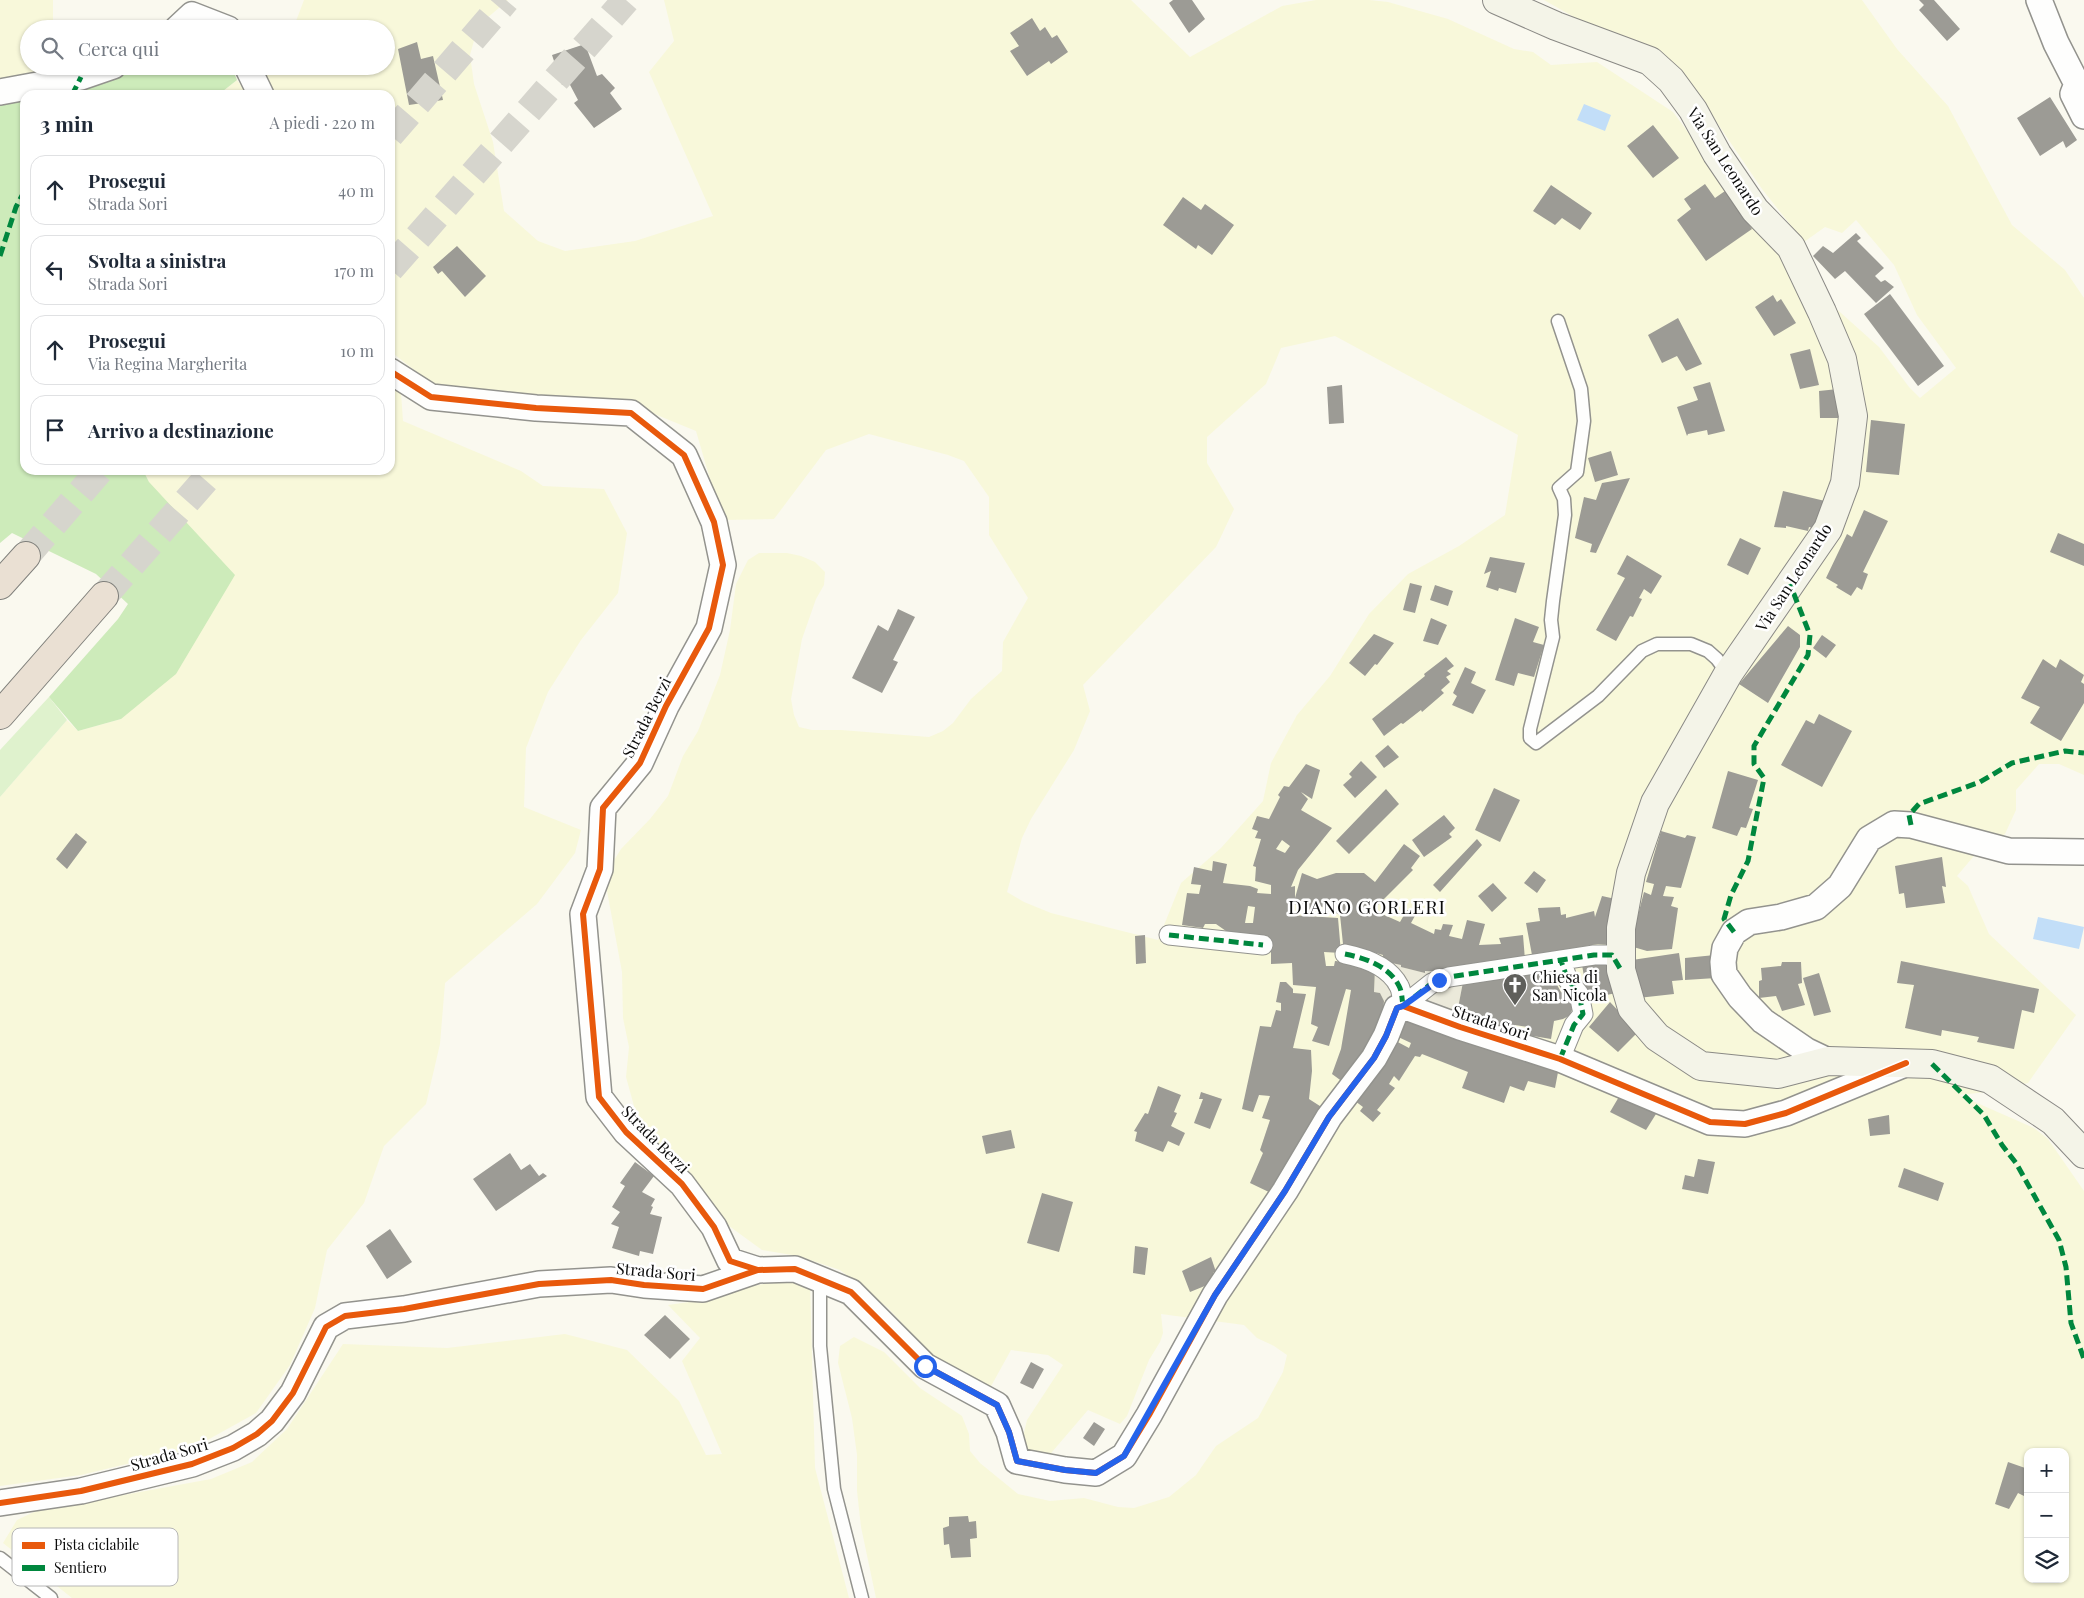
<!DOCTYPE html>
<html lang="it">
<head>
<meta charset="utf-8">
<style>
	:root { --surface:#fff; --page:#f6f6f7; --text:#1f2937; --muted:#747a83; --line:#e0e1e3 }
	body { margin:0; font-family:"Playfair Display",serif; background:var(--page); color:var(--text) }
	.controls { position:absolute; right:15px; bottom:15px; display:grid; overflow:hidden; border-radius:10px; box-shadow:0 1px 4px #0004 }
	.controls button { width:45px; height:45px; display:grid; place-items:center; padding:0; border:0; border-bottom:1px solid var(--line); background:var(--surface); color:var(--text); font:25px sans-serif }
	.stop { position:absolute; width:15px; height:15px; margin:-11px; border:4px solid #2563eb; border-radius:50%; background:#fff }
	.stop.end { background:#2563eb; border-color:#fff; box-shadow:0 1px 5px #0008 }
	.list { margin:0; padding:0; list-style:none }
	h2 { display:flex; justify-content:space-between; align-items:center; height:65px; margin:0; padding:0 20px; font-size:21px }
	h2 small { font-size:16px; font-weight:400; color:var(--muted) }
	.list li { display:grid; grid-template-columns:32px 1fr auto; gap:15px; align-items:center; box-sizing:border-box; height:70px; margin:0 10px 10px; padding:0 10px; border:1px solid var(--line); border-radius:15px }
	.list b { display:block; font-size:19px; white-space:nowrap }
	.list p { margin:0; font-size:16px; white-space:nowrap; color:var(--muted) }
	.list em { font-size:16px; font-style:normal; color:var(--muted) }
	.icon { flex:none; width:28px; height:28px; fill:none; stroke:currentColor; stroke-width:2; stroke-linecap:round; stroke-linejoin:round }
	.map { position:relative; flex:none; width:2084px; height:1598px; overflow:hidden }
	.search { position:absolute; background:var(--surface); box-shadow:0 1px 4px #0004; left:20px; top:20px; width:375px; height:55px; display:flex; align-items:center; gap:12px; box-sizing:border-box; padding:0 18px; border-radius:28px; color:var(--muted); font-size:19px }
	.panel { position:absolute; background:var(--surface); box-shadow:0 1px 4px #0004; left:20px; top:90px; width:375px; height:385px; border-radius:15px }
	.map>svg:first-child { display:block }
</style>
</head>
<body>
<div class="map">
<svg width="2084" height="1598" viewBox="0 0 2084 1598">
	<rect width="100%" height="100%" fill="#faf9ef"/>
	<!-- farmland -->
	<path fill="#f8f8da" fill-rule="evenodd" d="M0,0h53v29h-24v37h25v10l-54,9z
		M304,0h204l-30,26 -8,29 4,29 19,58 11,69 34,30 27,10 70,-10 78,-25 -64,-144 25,-31 -10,-41h467l59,57 92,-51 34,-6h53l19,2 60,17 66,30 19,3 18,13 46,-3 76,50 111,150 95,85 30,40 11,11 36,-30 -39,-53 -23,-50 -38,-45 -14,13 -17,-6 -21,15 -42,-53 -72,-106 -146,-83h318l35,49 51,57 64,119 53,45 19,28v477l-25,-11h-20l-23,26v20l-11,24 -32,23 -16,19 11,10 21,48 87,81 -48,68 -41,9 -28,3 75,33 14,11 36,52v407h-1208l-15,-71 -4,-36v-36l-5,-37 -14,-55 2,-17 14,-9 30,15 36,36 42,28 7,18 1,17 10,12 38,31 32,7 34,-3 34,9 16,1 35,-11 27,-22 20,-29 42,-28 25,-46 4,-17 -13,-9 -17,-8 -13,-13 -83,-11 2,19 -3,9 -11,18 -22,56 -7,8 -32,-14 -42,49 -25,-14 6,-25 36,-55 -15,-10 -37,-5 -21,38 -55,-29 -47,-51 -48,-38 -42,-14 -36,-6 -37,-27 -50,-60 -36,-39 -13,-47 3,-30 -6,-29 -1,-46 -15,-81 1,-16 5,-13 8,-13 29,-30 18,-23 15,-40 15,-25 22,-56 10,-45 6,-46 12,-24 11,-7h28l14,3 14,6 10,10 -1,13 -8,14 -14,40 -11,60 3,16 5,12 13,3h29l88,7 14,-6 10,-8 18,-24 31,-28 1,-29 25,-44 -39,-63v-38l-25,-36 -16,-6 -79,-21 -43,16 -52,69 -52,1 -26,-89 -44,-18 -58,-9 -158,-17 -46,-36v-256h-119l-12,-29h127v-37h-93zM1335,336l183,99 -13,80 -46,31 -51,28 -39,40 -39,62 -33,39 -26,48 -8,38 -42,47 -40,35 -23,57 -107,-27 -27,-11 -17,-10 15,-54 9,-19 43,-69 16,-39 -7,-26 133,-138 18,-38 -27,-46v-26l59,-53 15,-36zM2028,1452h37v127h-37z
		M237,80l11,15h-30z
		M390,382l11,11 2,28 118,50 22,15 61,3 23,44 -9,60 -37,47 -33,52 -22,56 -2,59 57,23 -6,23 -38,51 -92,79 -5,61 -14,60 -42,42 -20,57 -37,47 -12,58 -25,57 -34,48 -63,35 -112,27 -81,11v-689l67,-77 11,11 43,-12 28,-237 -6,-12h247z
		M800,1278l10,5 5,185 34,130h-777l-69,-55 14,-23 19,-9 175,-32 41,-17 35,-33 56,-85 104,4 118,-14 62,16 52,51 27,54 16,-1 -40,-93 18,-23 -32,-33 42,-6 42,-13z"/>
	<!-- green -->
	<path fill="#dff2cd" d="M49,697l18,23 -67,77v-47z"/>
	<!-- forest -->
	<path fill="#cdebba" d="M139,66h92l6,14 -19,15h-175l47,-10z
		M25,98v372h118l6,12 86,93 -59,99 -55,45 -43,12 -29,-34 69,-78 10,-15 -32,-30 -84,-41 -12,10v-442z"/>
	<!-- plaza -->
	<path fill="#ebe9da" d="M1382,961l19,4v2l24,6v-2l35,2 4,4 -6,31 6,1 -4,18 -63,-19 -13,-7 -4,-8 -6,-1 1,-24z"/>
	<!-- water -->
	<path fill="#c2def8" d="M1584,104l27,11 -6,16 -28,-11z
		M2038,917l46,10 -5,22 -46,-10z"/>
	<!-- building -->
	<path fill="#9c9b95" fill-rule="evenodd" d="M1173,0h19l13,19 -16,14 -20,-30z
		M1919,0h15l26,29 -13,12 -28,-31 5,-5z
		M1032,18l8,13 5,-4 7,11 5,-3 11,17 -17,12 -2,-3 -22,15 -17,-25 9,-5 -9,-13z
		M417,42l4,17 12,-3 10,44 -34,5 -11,-56z
		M585,44l12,32 5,-2 13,14 -5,5 12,16 -28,19 -20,-25 4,-3 -9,-17 -7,2 -10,-30z
		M2050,97l27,43 -11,8 -3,-7 -23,15 -23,-38z
		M1653,125l26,33 -26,20 -26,-32z
		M1705,184l10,14 10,-7 27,38 -46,32 -29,-41 14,-11 -7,-10z
		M1551,185l41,28 -12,17 -18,-12 -7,7 -22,-14z
		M1183,197l18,13 4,-6 29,21 -22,30 -14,-10 -2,4 -33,-24z
		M1856,233l5,5 -4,3 27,27 -9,8 6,6 4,-2 9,7 -18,16 -31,-32 -10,8 -22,-23 10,-10 10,7z
		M457,246l29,30 -21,21 -23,-26 -4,3 -5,-7z
		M1890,294l54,72 -26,20 -54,-72z
		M1773,295l4,7 4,-3 15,24 -22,13 -19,-29z
		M1678,318l24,46 -16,7 -9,-15 -15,7 -14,-28z
		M1810,349l9,36 -19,4 -10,-35z
		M1710,382l15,49 -17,4 -1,-5 -19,4 -1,2 -10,-29 21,-7 -5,-13z
		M1342,385l2,38 -15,1 -2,-37z
		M1838,389l1,29h-19l-1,-27z
		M1871,420l34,4 -6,51 -33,-3z
		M1611,451l7,24 -23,7 -7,-24z
		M1630,478l-34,75 -6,-1 2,-8 -17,-6 9,-41 12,3 6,-17z
		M1783,491l42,10 -6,29 -10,-3 -1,4 -22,-5v2l-12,-1z
		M1864,510l24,11 -25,51 5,2 -6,16 -5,-3 -6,9 -15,-9 2,-2 -12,-7 21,-44 5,3z
		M2058,533l26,11v22l-34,-14z
		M1740,538l21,10 -13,27 -21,-10z
		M1627,555l35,21 -11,18 -7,-5 -5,9 3,1 -9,18 -3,-1 -14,25 -20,-11 29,-52 -8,-4z
		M1490,557l35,6 -9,30 -17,-5 -1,3 -12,-4 5,-16 -7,3z
		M1410,583l12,3 -7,27 -12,-3z
		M1435,585l18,6 -5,15 -18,-6z
		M898,609l17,8 -22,43 5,2 -16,31 -30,-15 26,-53 10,6z
		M1431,618l16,7 -9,20 -15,-4z
		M1515,618l24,9 -6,15 11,3 -10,32 -16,-4 -4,13 -19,-6z
		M1788,626l12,9v12l-32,56 -29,-19z
		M1374,634l20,9 -17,22 -2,-1 -10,12 -16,-13z
		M1822,635l14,10 -10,13 -13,-10z
		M1446,657l8,9 -7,5 4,3 -5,3 4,5 -9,8 3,3 -22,19 -1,-2 -18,14 -2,-1 -17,13 -12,-17 53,-43 -1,-2z
		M2043,659l13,9 4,-9 24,16 -3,7 3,2v19l-23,38 -31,-18 10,-16 -19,-9z
		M1465,667l11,5 -5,11 15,7 -13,24 -21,-9 5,-9 -4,-3z
		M1819,714l33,17 -30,56 -41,-22 25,-45 8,4z
		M1388,745l11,12 -15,11 -9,-12z
		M1361,761l16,16 -22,21 -12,-13 9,-8 -3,-3z
		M1306,764l14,6 -8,29 -11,-7 7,7 -7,11 31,18 -34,42 -7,17 4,-1v12l7,-25 15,6 19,-6h28l11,9 29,-38 16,12 -9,12 2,2 -40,40 27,12 7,-12 9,4 -5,9 23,11 1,-5 6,1 2,-6 10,1 -4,11 13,3 5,-19 18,4 -6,21 22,-1 -2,-6 24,-3 2,25 -65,13 -35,-2v2l-24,-6v-2l-19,-4 1,-6 -40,-11 -3,-29 -20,-9v4l-8,-2 -1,2 -17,-6 -3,11 47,3 3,35 -17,-1 2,14h8l1,-5 22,2 18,5 -1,24 6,1 4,8 -3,33 -34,51 -15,-11 9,-25 10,-59 -5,-1 -17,57 -17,-5 6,-14 -7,-3 5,-37 -23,-2 -1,-22 -21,1v-23l-43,-5 -2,-5 -10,-7h-11l-2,4 -21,-3 5,-32 12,1 2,-9 -10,-1 3,-17 18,4 1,-10 14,3 -4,19 27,3 8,3 -1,4 14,1v-9l-16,-4 1,-14 -3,-1 8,-27 -6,-1 3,-7 -6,-2 5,-13 12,3 11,-22 -2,-2 6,-9 5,1zM1282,840l8,6 -5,7 -9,-4zM1248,906l7,1 -2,16h-8z
		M1728,771l30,9 -9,28 4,1 -7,19 -5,-1 -4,9 -25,-8z
		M1494,788l26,12 -20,42 -25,-12z
		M1386,789l13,15 -50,50 -13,-13z
		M1444,815l11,13 -6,6 3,3 -28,20 -12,-17z
		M1661,831l24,7 2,-3 9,2 -15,51 -15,-2 -3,10 11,1 -3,9 7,2 -6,41 -25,2 -17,-5 14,-54 7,3 3,-11 -8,-2z
		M76,833l11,9 -20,27 -11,-10z
		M1477,839l5,6 -42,47 -7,-7z
		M1942,857l4,30 -4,-1 3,17 -39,5 -2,-15 -5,1 -4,-28z
		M1534,871l12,9 -9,13 -13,-10z
		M1493,883l14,15 -15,14 -14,-16z
		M1602,896l18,4 -6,23 -6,-1 2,23 -12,-1 -66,11 -6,-32 14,-2 -2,-13 22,-1 1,8 5,-1v4l28,-7 1,6z
		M1145,935l1,28 -10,1 -1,-28z
		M1679,953l4,27 -11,1 2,13 -36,4 -6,-38z
		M1715,955l1,23 -31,2v-22z
		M1611,961l5,32 -28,6 -6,-34z
		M1901,961l138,28 -5,24 -12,-3 -8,39 -37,-7 2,-5 -37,-7 -1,6 -36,-8 9,-43 -17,-2z
		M1782,962h19l1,21 -4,1 7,21 -23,6 -6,-15 -17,2v-17l3,-1 -1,-12 20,-2z
		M1525,971l18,3 13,9 5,9 4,3 6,8 1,7 -3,6 -6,3 -9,2 -3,18 -24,-4 1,-8 -13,-2 -2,6 -16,1 -36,-9 3,-14 -6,-1 6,-31z
		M1819,973l12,39 -17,4 -11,-38z
		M1280,982h6l7,7v4l13,1 -13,54 18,2 1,21 -3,28 14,9 -48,87 -25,-12 13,-30 -3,-3 10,-30 -8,-2 8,-22 -11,-1 -6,17 -11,-3 18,-83 11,1 5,-17 5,1v-8l-5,-1z
		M1610,1002l28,30 -20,20 -29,-25z
		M1403,1011l156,56 -4,21 -27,-7 -4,10 -14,-5 -6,17 -42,-15 6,-16 -46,-18 -2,3 -5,-1 -16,25 -5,-5 -5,8 6,4 -18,22 4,3 -8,9 -13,-11 3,-4 -8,-6 37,-62 17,9 2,-5 -17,-8z
		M1158,1086l23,9 -7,17 3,1 -6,13 14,7 -6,13 -11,-5 -5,11 -28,-11 2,-9 -3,-1 11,-18 3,1z
		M1201,1092l21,7 -12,30 -16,-6 9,-24h-4z
		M1620,1095l36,19 -10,16 -36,-18z
		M1889,1115l1,19 -20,2 -2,-17z
		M1011,1130l4,18 -29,6 -4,-18z
		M510,1153l11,17 9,-6 9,12 4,-3 4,3 -51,35 -23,-32z
		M1698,1159l17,3 -7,32 -26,-5 3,-14 9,2z
		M635,1162l19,14 -12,16 13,7 -4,7 2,1 -3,7 12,3 -9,37 -13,-3 -1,5 -27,-8 7,-21 -8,-3 9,-12 -8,-5 13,-21 -5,-3z
		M1904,1168l40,15 -6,18 -40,-14z
		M1042,1193l31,9 -14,50 -32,-9z
		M390,1229l22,33 -25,17 -21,-33z
		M1135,1246l13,2 -3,27 -12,-2z
		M1211,1257l5,15h-3l4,9 -27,11 -8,-21z
		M665,1315l25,24 -20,20 -26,-24z
		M1031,1362l13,7 -11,20 -13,-6z
		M1094,1422l11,7 -11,17 -11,-8z
		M2008,1462l20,7v13l-4,14 -6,-3 -9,16 -14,-5z
		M968,1516l1,6 7,-1 1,17 -7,1 1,18 -20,1 -2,-14 -5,1 -1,-17 6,-2v-9z"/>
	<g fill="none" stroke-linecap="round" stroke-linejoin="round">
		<!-- motorway-tunnel -->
		<path stroke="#d6d5cd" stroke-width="28" stroke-dasharray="28 14" stroke-linecap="butt" d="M390,135l116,-135
			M390,269l236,-269
			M26,556l74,-86
			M104,596l110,-126"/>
		<!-- service casing -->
		<g stroke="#93938e" stroke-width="15">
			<path id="service" d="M1558,321l23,68 3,32 -7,51 -18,16 5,11 1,16 -12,86 -2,19 2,17 -23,92v9l6,5 8,-6 54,-41 44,-45 15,-7h34l17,7 9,8 11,15
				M820,1279v67l14,143 28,109
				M0,1558l51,40"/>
		</g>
		<!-- pedestrian casing -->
		<g stroke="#93938e" stroke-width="21">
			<path id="pedestrian" d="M1169,935l94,10
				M1345,954c20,4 44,12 54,32 3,5 3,14 4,20
				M1403,1006l29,-23 17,-6 145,-22h18l9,15
				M1560,1059l14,-34 9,-11 -4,-20 -11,-14 -7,-19"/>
		</g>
		<!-- minor casing -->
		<g stroke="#93938e" stroke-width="28">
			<path id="minor" d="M2039,0l17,43 21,41 -4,10 11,22
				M177,29l15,-14 36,14
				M247,66l14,29
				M0,92l81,-15 32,-11
				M390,371l41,26 105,11 95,5 53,42 30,67 9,43 -14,63 -43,78 -26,57 -37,45 -3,61 -17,45 16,183 27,35 56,52 32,43 16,34 28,9
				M1828,1061l-21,-10 -44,-30 -23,-24 -16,-23 -1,-12 2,-14 9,-16 15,-10 32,-5 35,-10 24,-21 29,-47 25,-15 17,1 98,26 75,1
				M0,1503l81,-12 111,-27 41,-16 24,-14 15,-13 21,-28 33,-66 19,-11 59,-7 135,-25 72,-4 33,5 59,4 55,-19 37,-1 56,23 74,74 72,39 12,27 8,29 48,9 31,3 28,-17 25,-41 66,-120 70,-104 44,-74 45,-59 12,-22 11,-28 6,-2 57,21 100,32 150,63 35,2 41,-11 119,-49"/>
		</g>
		<!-- secondary casing -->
		<g stroke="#8a8985" stroke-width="30">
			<path id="secondary" d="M1497,0l59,26 94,35 21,19 22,30 24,44 38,56 36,37 31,65 20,47 11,57 -8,67 -17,46 -100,145 -73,129 -24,70 -10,55v42l11,38 25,29 44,29 77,8 50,-13 104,3 58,15 63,42 31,33"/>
		</g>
		<!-- motorway casing -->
		<g stroke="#80807c" stroke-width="30">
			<path id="motorway" d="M0,585l26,-29
				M0,715l104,-119"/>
		</g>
		<!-- service -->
		<use href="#service" stroke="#fefefd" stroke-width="12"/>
		<!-- pedestrian -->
		<use href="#pedestrian" stroke="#fefefd" stroke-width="19"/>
		<!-- minor -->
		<use href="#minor" stroke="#fefefd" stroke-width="25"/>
		<!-- secondary -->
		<use href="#secondary" stroke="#f4f4e8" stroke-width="28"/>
		<!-- motorway -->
		<use href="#motorway" stroke="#eae0d3" stroke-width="28"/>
		<!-- quiet -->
		<path stroke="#00873e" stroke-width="5" stroke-dasharray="10 5" stroke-linecap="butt" d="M72,95l9,-18
			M0,256l16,-49 9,-17
			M1911,825l-2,-10 10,-11 61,-22 32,-19 53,-12 19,2
			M1734,932l-10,-13 7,-24 17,-34 16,-83 -10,-14v-18l54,-91 2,-20 -20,-51
			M1169,935l94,10
			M1345,954c20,4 44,12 54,32 3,5 3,14 4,20
			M1403,1006l29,-23 17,-6 145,-22h18l9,15
			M1560,1059l14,-34 9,-11 -4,-20 -11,-14 -7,-19
			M1932,1064l52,51 18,30 14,18 43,77 7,27 5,56 13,36"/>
		<!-- cycleway casing -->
		<g stroke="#fff" stroke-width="9">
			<path id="cycleway" d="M390,371l41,26 105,11 95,5 53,42 30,67 9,43 -14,63 -43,78 -26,57 -37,45 -3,61 -17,45 16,183 27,35 56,52 32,43 16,34 28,9
				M0,1503l81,-12 111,-27 41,-16 24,-14 15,-13 21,-28 33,-66 19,-11 59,-7 135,-25 72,-4 33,5 59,4 55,-19 37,-1 56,23 74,74 72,39 12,27 8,29 48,9 31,3 28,-17 25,-41 66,-120 70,-104 44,-74 45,-59 12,-22 11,-28 6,-2 57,21 100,32 150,63 35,2 41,-11 120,-50"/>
		</g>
		<!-- cycleway -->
		<use href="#cycleway" stroke="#e8590c" stroke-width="6"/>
	</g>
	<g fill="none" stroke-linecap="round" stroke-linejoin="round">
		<!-- route -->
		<path stroke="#2563eb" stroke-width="6" d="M925,1366l72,39 12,27 8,29 48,9 31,3 28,-17 91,-161 70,-104 44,-74 45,-59 12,-22 11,-28 6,-2 36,-26"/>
	</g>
	<!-- icons -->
	<defs>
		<g id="church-pin" transform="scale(1.25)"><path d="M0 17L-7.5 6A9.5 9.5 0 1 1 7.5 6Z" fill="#5f5f5b" stroke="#fff"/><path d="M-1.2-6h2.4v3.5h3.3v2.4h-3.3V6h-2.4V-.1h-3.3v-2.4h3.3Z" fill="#fff"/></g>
	</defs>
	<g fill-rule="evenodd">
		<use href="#church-pin" x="1515" y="985"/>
	</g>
	<g text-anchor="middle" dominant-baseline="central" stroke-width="5" stroke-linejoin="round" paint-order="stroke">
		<!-- street labels -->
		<g font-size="16" fill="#0c0c0c" stroke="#fff">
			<text transform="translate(1726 161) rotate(57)">Via San Leonardo</text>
			<text transform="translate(1793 577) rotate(-57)">Via San Leonardo</text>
			<text transform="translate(646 717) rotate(-63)">Strada Berzi</text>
			<text transform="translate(1491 1022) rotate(18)">Strada Sori</text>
			<text transform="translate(656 1139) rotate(45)">Strada Berzi</text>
			<text transform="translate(656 1271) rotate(5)">Strada Sori</text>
			<text transform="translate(169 1454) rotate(-16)">Strada Sori</text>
		</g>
		<!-- poi labels -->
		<g font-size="16" fill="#0c0c0c" stroke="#fff" text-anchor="start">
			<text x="1532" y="976">Chiesa di<tspan x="1532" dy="18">San Nicola</tspan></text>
		</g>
		<!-- quarter labels -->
		<g font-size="19" letter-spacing="1" fill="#0c0c0c" stroke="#fff">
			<text x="1367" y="906">DIANO GORLERI</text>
		</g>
	</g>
	<!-- legend -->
	<rect x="12" y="1528" width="166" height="58" rx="8" fill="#fff" stroke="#b6b6b6" stroke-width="1"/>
	<rect x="22" y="1542" width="23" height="7" fill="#e8590c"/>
	<rect x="22" y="1565" width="23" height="6" fill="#00873e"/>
	<g font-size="14" fill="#0c0c0c">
		<text x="54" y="1550">Pista ciclabile</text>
		<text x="54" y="1573">Sentiero</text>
	</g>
</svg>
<div class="controls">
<button>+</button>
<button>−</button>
<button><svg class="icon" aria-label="layers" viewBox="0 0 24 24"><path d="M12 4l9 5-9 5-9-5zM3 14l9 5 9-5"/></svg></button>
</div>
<div class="stop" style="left:925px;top:1366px"></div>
<div class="stop end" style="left:1439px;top:980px"></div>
<div class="search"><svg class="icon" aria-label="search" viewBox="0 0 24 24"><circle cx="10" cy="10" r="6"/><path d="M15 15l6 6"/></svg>Cerca qui</div>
<section class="panel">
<h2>3 min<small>A piedi · 220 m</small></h2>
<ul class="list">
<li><svg class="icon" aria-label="ahead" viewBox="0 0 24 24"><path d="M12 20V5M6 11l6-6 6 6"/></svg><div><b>Prosegui</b><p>Strada Sori</p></div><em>40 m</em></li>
<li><svg class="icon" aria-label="left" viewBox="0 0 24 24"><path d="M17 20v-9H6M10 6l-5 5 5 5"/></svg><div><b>Svolta a sinistra</b><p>Strada Sori</p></div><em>170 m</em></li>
<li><svg class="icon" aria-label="ahead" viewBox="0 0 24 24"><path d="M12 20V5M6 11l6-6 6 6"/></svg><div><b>Prosegui</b><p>Via Regina Margherita</p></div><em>10 m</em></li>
<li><svg class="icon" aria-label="arrive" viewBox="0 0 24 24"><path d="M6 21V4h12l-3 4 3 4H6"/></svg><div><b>Arrivo a destinazione</b></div></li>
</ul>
</section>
</div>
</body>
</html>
